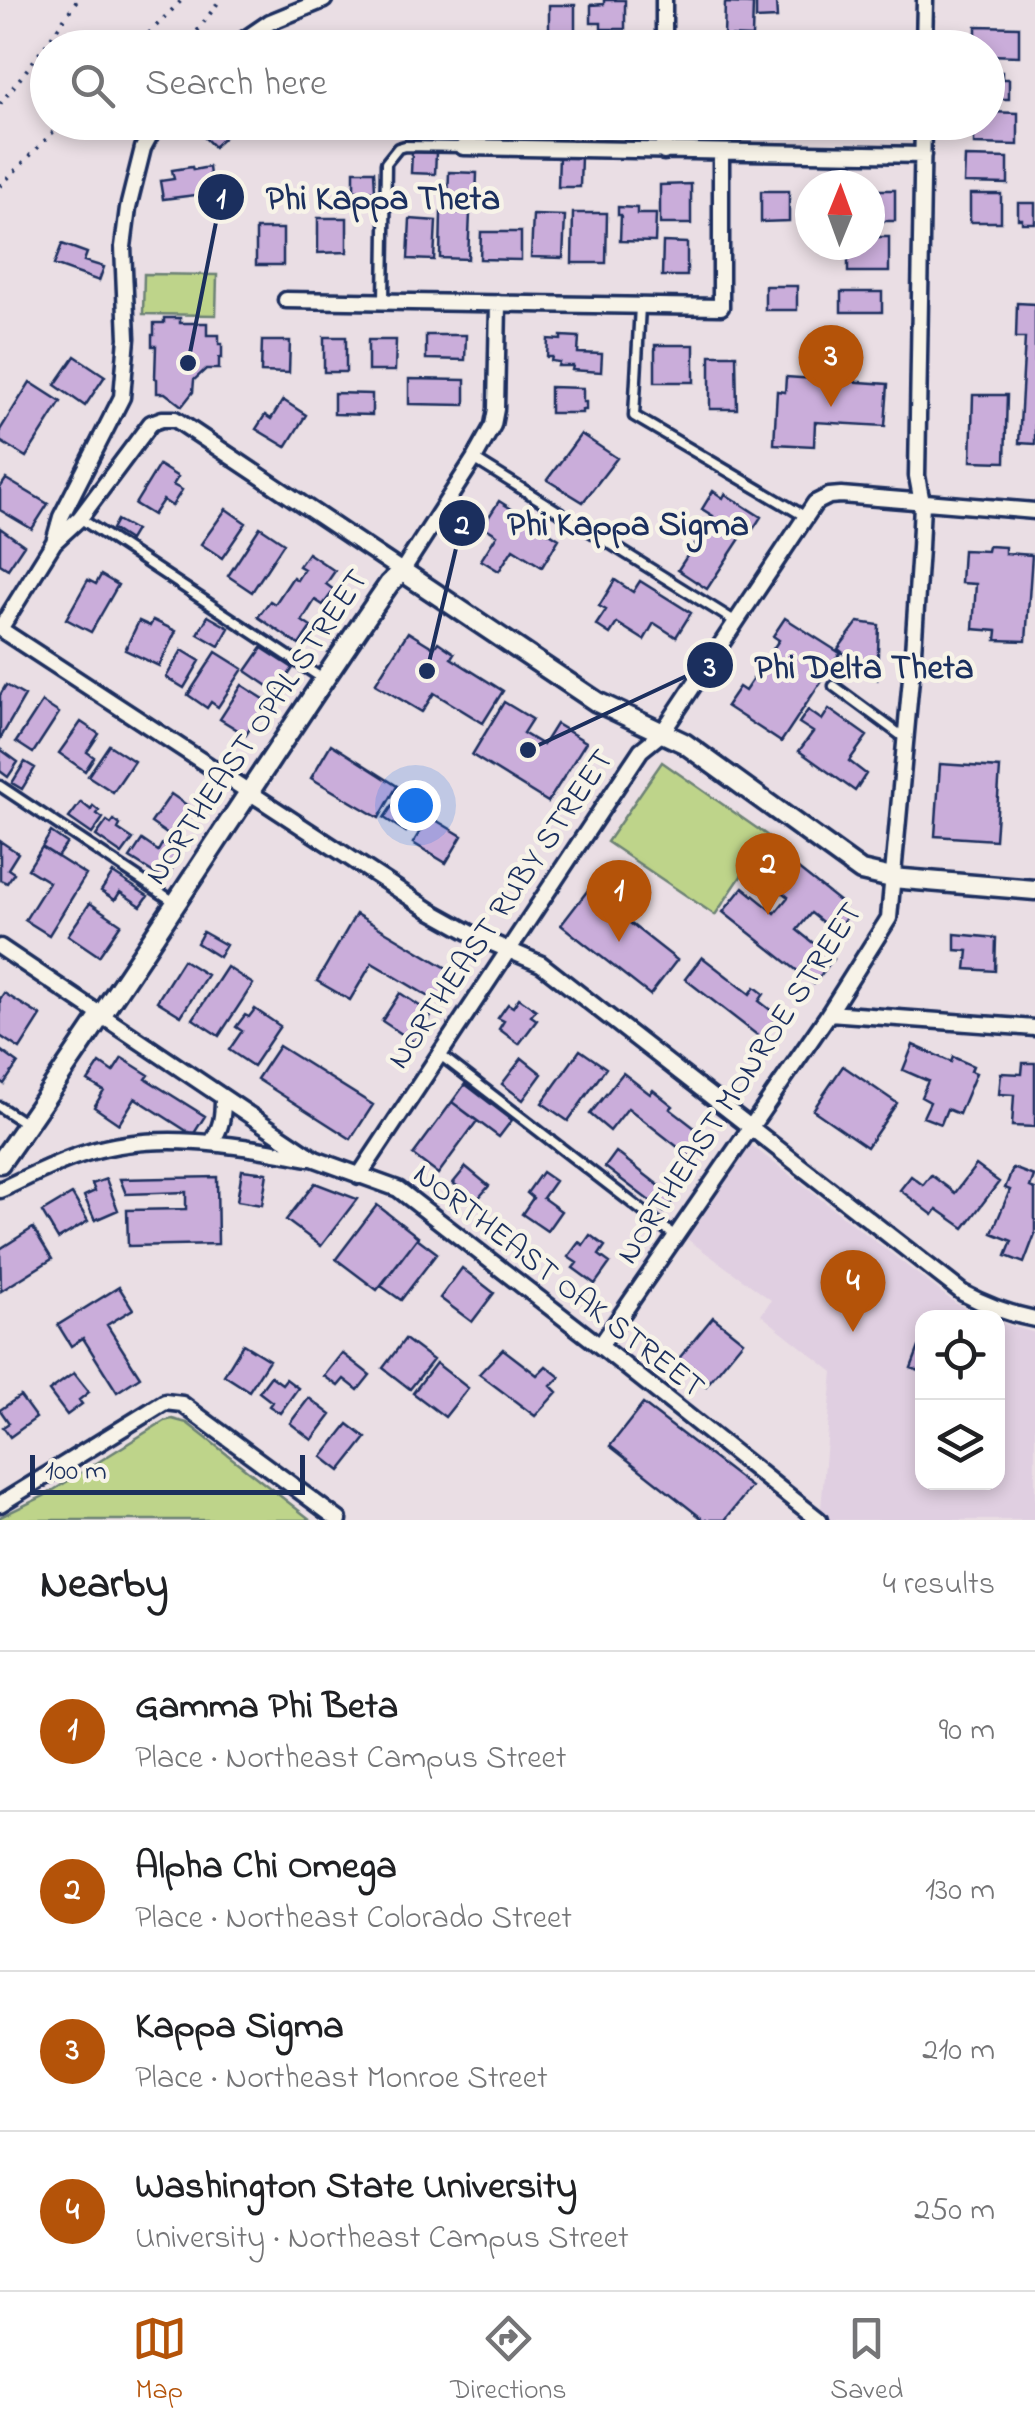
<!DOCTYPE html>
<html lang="en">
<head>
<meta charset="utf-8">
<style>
	:root { --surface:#fff; --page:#f2f2f2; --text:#202124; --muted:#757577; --line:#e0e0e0; --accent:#b45309 }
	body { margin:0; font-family:"Indie Flower",sans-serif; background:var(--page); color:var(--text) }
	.controls { position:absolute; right:30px; bottom:30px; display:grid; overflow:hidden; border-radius:20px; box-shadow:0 5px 15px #0003 }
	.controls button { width:90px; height:90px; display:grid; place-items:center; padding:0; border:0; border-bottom:2px solid var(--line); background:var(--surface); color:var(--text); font:50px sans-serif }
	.compass { position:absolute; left:795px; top:170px; width:90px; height:90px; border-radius:50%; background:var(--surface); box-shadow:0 5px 15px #0003; rotate:1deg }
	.scale { position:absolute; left:30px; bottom:25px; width:275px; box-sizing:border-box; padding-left:10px; border:5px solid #1b2f5e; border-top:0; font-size:28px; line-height:35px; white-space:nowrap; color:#1b2f5e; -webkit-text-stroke:8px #f7f3e8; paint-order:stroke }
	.you { position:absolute; left:415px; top:805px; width:35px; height:35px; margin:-25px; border:8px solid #fff; border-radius:50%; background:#1a73e8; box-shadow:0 0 0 15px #1a73e833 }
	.badge { display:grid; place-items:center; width:65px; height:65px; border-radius:50%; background:var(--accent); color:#fff; font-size:32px; font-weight:700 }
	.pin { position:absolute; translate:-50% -82px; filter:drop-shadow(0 2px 5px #0008) }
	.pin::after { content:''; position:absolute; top:52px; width:35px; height:30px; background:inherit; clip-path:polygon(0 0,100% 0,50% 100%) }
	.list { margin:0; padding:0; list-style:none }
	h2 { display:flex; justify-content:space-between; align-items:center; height:130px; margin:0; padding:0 40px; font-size:42px }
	h2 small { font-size:32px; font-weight:400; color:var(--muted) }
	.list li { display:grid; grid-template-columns:65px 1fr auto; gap:30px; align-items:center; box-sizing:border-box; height:160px; padding:0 40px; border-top:2px solid var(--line) }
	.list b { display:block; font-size:38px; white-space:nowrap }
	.list p { margin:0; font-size:32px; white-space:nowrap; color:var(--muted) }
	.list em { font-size:32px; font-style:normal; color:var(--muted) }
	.icon { flex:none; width:55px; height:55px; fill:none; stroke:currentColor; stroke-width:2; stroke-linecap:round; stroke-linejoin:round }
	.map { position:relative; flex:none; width:1035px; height:1520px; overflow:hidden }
	.search { position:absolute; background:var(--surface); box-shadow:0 5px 15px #0003; left:30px; right:30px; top:30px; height:110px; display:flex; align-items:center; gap:25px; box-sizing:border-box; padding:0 35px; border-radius:55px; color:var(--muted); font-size:38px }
	.sheet { height:770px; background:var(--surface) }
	nav { display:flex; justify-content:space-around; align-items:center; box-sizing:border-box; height:140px; border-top:2px solid var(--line); background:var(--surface); font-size:28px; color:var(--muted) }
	nav a { display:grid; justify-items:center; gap:5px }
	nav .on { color:var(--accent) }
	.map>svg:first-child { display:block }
</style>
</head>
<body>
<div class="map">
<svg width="1035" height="1520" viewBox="0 0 1035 1520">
	<rect width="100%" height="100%" fill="#eadee4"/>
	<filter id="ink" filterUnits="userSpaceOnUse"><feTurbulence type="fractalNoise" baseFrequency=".01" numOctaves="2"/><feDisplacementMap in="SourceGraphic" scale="20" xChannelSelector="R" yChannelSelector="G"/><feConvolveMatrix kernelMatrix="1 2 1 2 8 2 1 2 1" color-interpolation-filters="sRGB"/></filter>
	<g filter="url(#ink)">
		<!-- built -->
		<path fill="#e0cfe1" d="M751,1145l204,158 30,14 -63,1v164h76v-160l37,11v187h-215l13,-148 -72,-57 10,-15 -84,-61z"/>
		<!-- green -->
		<path fill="#bed48a" stroke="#6c8274" stroke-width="2.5" d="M144,274l73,1 -1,40 -73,-1z
			M662,762l106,74 -53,79 -108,-73z
			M172,1419l15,4 124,97h-311v-3l44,-21 120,-75z"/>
		<!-- building -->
		<path fill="#caadda" stroke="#1b2f5e" stroke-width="2.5" d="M604,0h21v29h-24v-6h-10v-18l13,-1z
			M756,1h20l1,17 -21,1z
			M725,3l28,1 -1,33 -28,-1z
			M549,5h26v26h-16l-1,8h-9z
			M976,26l43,1v29l-31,-1v-7h-12z
			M379,37v11h-29v-10z
			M503,37l22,2 -1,9h-22z
			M318,38v5h9v5h-57v-3h8v-5h21v3h9v-4z
			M758,39l28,1 -1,8h-28z
			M988,71l14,1v7h7v20h-10v8h-11z
			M988,112l30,1v32l-44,-1v-22h14z
			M208,122h25l3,4 -22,21 -16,-16z
			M412,152l24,1 -1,21 -24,-1z
			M559,155l22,1 -1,31h-22z
			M965,157l43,1v26l-44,-1z
			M192,167l1,3 16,-3 3,26 -49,6 -3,-18 14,-2 -2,-9z
			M354,171h20l1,20h-21z
			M449,172l28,1 -1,26 -28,-1z
			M691,184v40h-31v-39z
			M870,190h25v31h-25z
			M761,191h28v30l-28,1z
			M970,194h31v28h-31z
			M1018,203h17v20h-13v-4h-4z
			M618,207l19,1v6h19l-1,28 -35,-1 1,-26h-3z
			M441,212l29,1 -2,46 -28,-1z
			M573,213h34l-1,50h-34z
			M533,215l32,1 -2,42 -32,-1z
			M318,218h29v34l-29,1z
			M410,219l26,2 -2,39 -26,-1z
			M256,229h27v36h-27z
			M481,232h40v28l-41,-1z
			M870,237h19v35h-41v-27h22z
			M663,242l24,1v33h-25z
			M62,244l25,9 -3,8 20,6 -5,14 -45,-16z
			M765,286h32v24h-32z
			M841,292h41v20h-41z
			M1017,303l18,1v140l-16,-1 6,-105h-9z
			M164,318h16v5h27v12h12v9h3v14h-3v11h-13l-12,11 -1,12 -11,14 -17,-13h-8v-14l-2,-1 1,-32h-4v-11h2v-12h10z
			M426,335h40l-1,25 -39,-1z
			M561,336l18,1 -1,16 24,1 -1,18 -29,-2 1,-4h-15l1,-4 -8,-1 1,-4h-5l1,-18 13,1z
			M324,337h22v35h-22z
			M368,340h28l-1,31h-27z
			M262,341h28l-1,32 -28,-1z
			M655,345h39v37h-39z
			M710,355h26l1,54h-27z
			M75,356l30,20 -20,30 -30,-21z
			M786,377l102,7 -3,42 -70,-4 -1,24 -40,-2 3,-53 8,1z
			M409,379l56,1v25l-56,-1z
			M30,382l31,20 -35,55 -26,-16v-11z
			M550,387l33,1v14h3v8h-4v3h-32z
			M334,393l38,1v21l-38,-1z
			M973,395h34l-2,67 -34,-1z
			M283,400l23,15 -20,32 -30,-18 9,-14 6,4z
			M581,434l36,24 -34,44 -36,-22z
			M159,465l19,12 -5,8 9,5 -10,16 -9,-6 -10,15 -18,-11z
			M6,479l42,25 -16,25 -32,-19v-22z
			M713,491l10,7 2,-4 36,23 -11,17 -5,-3 -38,58 -29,-19 35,-54 -11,-7z
			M499,501l60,38 -17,28 -29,-18 -14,22 -18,-11 16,-25 -14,-9z
			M226,509l20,14 -24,35 -21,-14z
			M117,520l18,10 -6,10 -17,-11z
			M260,527l24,16 -32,49 -24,-16z
			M0,528l24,17 -16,24 -8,-5z
			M988,546l17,1v6l27,2 -6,86 -30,-1 1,-9 -24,-2 3,-45 -15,-1 2,-33 24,1z
			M308,553l27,18 -9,13 8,6 -11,15 -8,-5 -13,21 9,6 -12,18 -41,-28 12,-16 5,3 18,-27 4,3 7,-11 -5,-3z
			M101,575l17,10 -27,47 -25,-13 22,-39 8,4z
			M615,580l18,12 7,-11 51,32 -15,24 -22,-14 -10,17 -27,-17 -7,11 -14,-9 10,-15 -7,-4z
			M208,616l21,12 -10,18 -21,-12z
			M785,618l55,35 -59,89 -55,-36 13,-19 6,4 34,-51 -6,-4z
			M153,620l23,11 -17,35 -34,-16 14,-29 11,5z
			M858,622l21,3 -2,54 -39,-30z
			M408,632l26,16 4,-6 16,11 -3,5 52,33 -20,32 -49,-30 -12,19 -47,-28z
			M262,648l31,20 -16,24 -31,-21z
			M182,650l18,11 -16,27 -18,-11z
			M216,652l27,17 -25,38 -7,-5 -4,6 -19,-13z
			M6,685l19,11 -25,43v-44z
			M242,685l25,16 -21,34 -26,-16z
			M42,702l17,11 -26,40 -17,-11z
			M504,702l28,17 -9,14 20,12 13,-21 30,18 -38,60 -76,-47z
			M829,709l38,27 -18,25 17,13 -11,17 -56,-40 14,-19 -14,-9 9,-13 14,10z
			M81,722l18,12 -12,18 7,5 -9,14 -26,-18z
			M331,744l66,42 -18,32 -68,-40z
			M109,745l25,16 -21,31 -25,-16z
			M0,749l18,13 -10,15 -8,-6z
			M25,762l10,6 -13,21 -10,-6z
			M940,764l60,4 -5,72 -60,-4z
			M171,794l23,16 -20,29 -23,-16z
			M400,794l21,13 -15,25 -22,-14z
			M81,802l10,8 2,-4 6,5 -2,3 6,4 -11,16 -23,-16z
			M429,816l33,20 -16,27 -33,-20z
			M114,820l6,5 -2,4 15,10 -11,15 -26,-18 11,-15 4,3z
			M51,832l16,11 -10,14 -15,-10z
			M142,840l16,11 4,-7 18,12 -15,24 -35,-22z
			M0,841l18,12 -10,16 6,4 -7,10 -7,-3z
			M42,847l44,28 -37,60 -24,-15 24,-38 -21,-13z
			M773,849l72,57 -4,6 6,5 -12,15 -24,-19 -14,17 36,29 -19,25 -91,-72 20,-25 32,26 13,-16 -33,-26z
			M113,873l35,23 -7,10 -21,-14 -5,8 -14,-9z
			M588,890l89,70 -27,35 -89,-70z
			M90,903l31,21 -22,32 -31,-21z
			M356,914l104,62 -17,29 -71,-42 -22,37 -33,-19z
			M203,932l23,13 -7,12 -22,-14z
			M955,934l41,4 -1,33 -29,-2 2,-18 -13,-1z
			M702,957l48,37 5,-7 9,7 -5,7 19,15 -17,22 -76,-59z
			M183,960l24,15 -26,41 -24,-15z
			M227,967l26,17 -34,52 -26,-17z
			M4,993l37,23 -21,33 -20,-13v-37z
			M400,993l32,21 -18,28 -32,-21z
			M519,998l17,12 -5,6 6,4 -18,24 -20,-15 5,-8 -6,-3 10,-14 5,3z
			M255,1009l25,17 -27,40 -24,-16 13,-19 -6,-4 9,-12 4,2z
			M913,1045l38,17 2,-5 20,9 -2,5 5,2 -17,41 -12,-5 -6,15 -18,-7 7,-15 -9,-5 7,-16 -25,-11z
			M279,1046l94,59 -22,34 -94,-60z
			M0,1050l18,13 -14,21 -4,-3z
			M580,1050l26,18 -38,53 -26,-18z
			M122,1058l27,17 -3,4 59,37 -12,19 -58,-37 -16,26 -25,-17 10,-16 -16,-10 12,-18 13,9z
			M522,1058l20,16 -19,26 -21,-16z
			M1023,1063h12v64l-23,-1 2,-31 -15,-1 2,-21 21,1z
			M843,1066l54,37 -30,44 -54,-37z
			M623,1073l27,21 3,-4 20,16 -3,3 39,30 -16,20 -65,-51 -18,23 -20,-17z
			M465,1084l47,36 -13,17 -47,-35z
			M452,1102l25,19 -39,53 -25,-19z
			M616,1152l59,46 -11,14 -59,-45z
			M976,1165l23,17 -35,46 -27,-19 -4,6 -33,-25 11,-14 12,9 8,-10 24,18z
			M466,1167l23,19 -13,15 -23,-18z
			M1013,1168l21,8 -4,11 5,2v45l-11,29 -18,-7 6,-15 -20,-8 18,-43 -5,-2z
			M242,1170l25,3 -5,32 -25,-4z
			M542,1172l13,9 -12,17 18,13 -14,20 -25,-17 11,-16 -6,-5z
			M217,1177l1,67 -90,2 -1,-36 59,-1v-17l-60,2 -6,-15z
			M106,1179l12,31 -23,10 -11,-24 11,-5 -3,-7z
			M315,1183l42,16 -36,47 -35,-26z
			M72,1194l16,27 -30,18 -16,-27z
			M377,1205l41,32 -41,53 -41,-31z
			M33,1228l19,31 -51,32 -1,-42z
			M590,1235l15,11 -6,9 11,8 -15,21 -22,-16 4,-5 -9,-6 11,-15 4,3z
			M417,1238l20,15 -36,47 -20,-14z
			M462,1268l32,25 -22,29 -32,-24z
			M119,1287l14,22 -26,16 33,52 -23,15 -34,-54 -12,8 -13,-21z
			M713,1317l30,24 -37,45 -30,-24z
			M405,1339l28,21 -23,29 -27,-21z
			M243,1344l26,16 -20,31 -25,-16z
			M919,1347l3,1v24l-11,-4z
			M503,1349l34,26 9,-9 14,11 -9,9 6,6 -22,24 -56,-42z
			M342,1353l28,22 -12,15 -14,-11 -6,7 -14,-10z
			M436,1363l32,25 -23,29 -32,-24z
			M74,1373l15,19 -10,8 3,4 -15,11 -18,-24z
			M271,1376l11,8 4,-5 12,9 -18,25 -11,-7 3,-4 -13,-10z
			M20,1396l16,22 -26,19 -7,-10 6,-4 -9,-13z
			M309,1398l22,17 -19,25 -22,-17z
			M643,1404l108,83 -26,33h-21l-94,-74z
			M348,1424l18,14 -26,33 -18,-14z"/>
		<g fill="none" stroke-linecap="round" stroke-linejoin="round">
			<!-- service casing -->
			<g stroke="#1b2f5e" stroke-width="15">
				<path id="service" d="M384,301l2,-138 12,-15 7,-2 58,1
					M640,306l-6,110 172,101
					M474,459l262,163
					M81,519l242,160
					M834,686l72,53
					M0,786l176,117
					M439,1054l236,182
					M0,1107l26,17"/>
			</g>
			<!-- minor casing -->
			<g stroke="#1b2f5e" stroke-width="21">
				<path id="minor" d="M664,0v48
					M232,48l38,-26 54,-22
					M924,48l1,-48
					M664,122v30
					M463,147l460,8
					M286,300l435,7v-155
					M54,542l7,-25 61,-120 5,-59 -4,-91 5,-39 15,-60 14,-26
					M0,629l431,282 45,25 65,28 422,329c24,13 46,21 72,26
					M0,629l54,-87 26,-24 71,-95 11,-4h13l227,152 72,-112 19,-34 3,-16 2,-106
					M0,947l315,212 83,30 202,157 219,174
					M829,1013l206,15
					M211,1143c11,-16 12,-27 12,-46
					M359,1176l282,-426 21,-17 153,-230 14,-7 12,-1 194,16
					M0,1190c28,-13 56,-28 86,-37 73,-23 149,-8 223,5
					M600,1346l226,-328 63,-100 23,-251 8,-119 2,-45 -5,-27 6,-354
					M0,1504l165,-102 17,2 157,116"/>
			</g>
			<!-- tertiary casing -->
			<g stroke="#1b2f5e" stroke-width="25">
				<path id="tertiary" d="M0,1163c134,-190 257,-388 389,-579l13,-13 195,131 87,41 177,128 31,7 143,12"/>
			</g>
			<!-- path -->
			<path stroke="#1b2f5e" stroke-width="4" stroke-dasharray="2.5 8" stroke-linecap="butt" d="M134,48l48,-48
				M185,48l35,-48
				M0,104l46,-59 31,-45
				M0,186l63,-64"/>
			<!-- service -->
			<use href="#service" stroke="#f7f3e8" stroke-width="8"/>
			<!-- minor -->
			<use href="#minor" stroke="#f7f3e8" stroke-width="14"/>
			<!-- tertiary -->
			<use href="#tertiary" stroke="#f7f3e8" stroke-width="18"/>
		</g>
	</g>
	<g text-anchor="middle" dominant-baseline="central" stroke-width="9" stroke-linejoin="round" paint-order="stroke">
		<!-- street labels -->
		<g font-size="32" fill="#1b2f5e" stroke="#f7f3e8">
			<text transform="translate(258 728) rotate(-56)">NORTHEAST OPAL STREET</text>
			<text transform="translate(502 910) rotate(-56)">NORTHEAST RUBY STREET</text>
			<text transform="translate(741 1084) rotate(-57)">NORTHEAST MONROE STREET</text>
			<text transform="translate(558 1282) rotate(38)">NORTHEAST OAK STREET</text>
		</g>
	</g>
	<!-- callouts -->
	<path fill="none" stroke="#1b2f5e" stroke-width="4" d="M188 363L221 197M427 671L462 523M528 750L710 665"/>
	<g fill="#1b2f5e" stroke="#f7f3e8" stroke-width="4">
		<circle cx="188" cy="363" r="10"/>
		<circle cx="427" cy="671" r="10"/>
		<circle cx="528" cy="750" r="10"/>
		<circle cx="221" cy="197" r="25"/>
		<circle cx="462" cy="523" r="25"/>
		<circle cx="710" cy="665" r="25"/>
	</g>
	<g font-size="30" text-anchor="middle" font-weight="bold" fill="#fff">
		<text x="221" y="208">1</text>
		<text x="462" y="534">2</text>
		<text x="710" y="676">3</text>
	</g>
	<g font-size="35" text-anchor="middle" font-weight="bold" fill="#1b2f5e" stroke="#f7f3e8" stroke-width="9" stroke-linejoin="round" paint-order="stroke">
		<text x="383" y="209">Phi Kappa Theta</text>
		<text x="628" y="535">Phi Kappa Sigma</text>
		<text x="864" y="678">Phi Delta Theta</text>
	</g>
</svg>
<div class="controls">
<button><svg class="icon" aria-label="locate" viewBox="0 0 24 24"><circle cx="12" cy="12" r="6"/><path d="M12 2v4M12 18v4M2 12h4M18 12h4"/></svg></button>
<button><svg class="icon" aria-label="layers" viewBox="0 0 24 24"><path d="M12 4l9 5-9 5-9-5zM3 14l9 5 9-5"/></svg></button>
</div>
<svg class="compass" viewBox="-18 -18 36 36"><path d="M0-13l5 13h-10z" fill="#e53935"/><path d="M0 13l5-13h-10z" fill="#757577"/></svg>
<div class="scale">100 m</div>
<div class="you"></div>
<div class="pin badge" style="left:619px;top:942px">1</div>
<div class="pin badge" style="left:768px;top:915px">2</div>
<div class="pin badge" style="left:831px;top:407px">3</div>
<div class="pin badge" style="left:853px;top:1332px">4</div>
<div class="search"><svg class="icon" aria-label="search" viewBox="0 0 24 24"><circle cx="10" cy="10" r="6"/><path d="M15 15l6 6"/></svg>Search here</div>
</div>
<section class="sheet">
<h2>Nearby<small>4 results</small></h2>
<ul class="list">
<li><span class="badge">1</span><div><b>Gamma Phi Beta</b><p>Place · Northeast Campus Street</p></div><em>90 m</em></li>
<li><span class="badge">2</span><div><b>Alpha Chi Omega</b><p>Place · Northeast Colorado Street</p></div><em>130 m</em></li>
<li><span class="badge">3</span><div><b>Kappa Sigma</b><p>Place · Northeast Monroe Street</p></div><em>210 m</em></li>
<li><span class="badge">4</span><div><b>Washington State University</b><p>University · Northeast Campus Street</p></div><em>250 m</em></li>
</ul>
</section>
<nav>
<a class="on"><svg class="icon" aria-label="map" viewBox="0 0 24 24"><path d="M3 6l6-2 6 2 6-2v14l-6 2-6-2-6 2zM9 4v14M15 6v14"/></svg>Map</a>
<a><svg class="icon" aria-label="directions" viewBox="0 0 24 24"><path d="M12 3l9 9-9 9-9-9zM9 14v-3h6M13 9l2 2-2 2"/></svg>Directions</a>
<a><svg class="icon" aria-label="saved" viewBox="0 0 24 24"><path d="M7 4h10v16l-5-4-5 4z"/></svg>Saved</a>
</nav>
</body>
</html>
